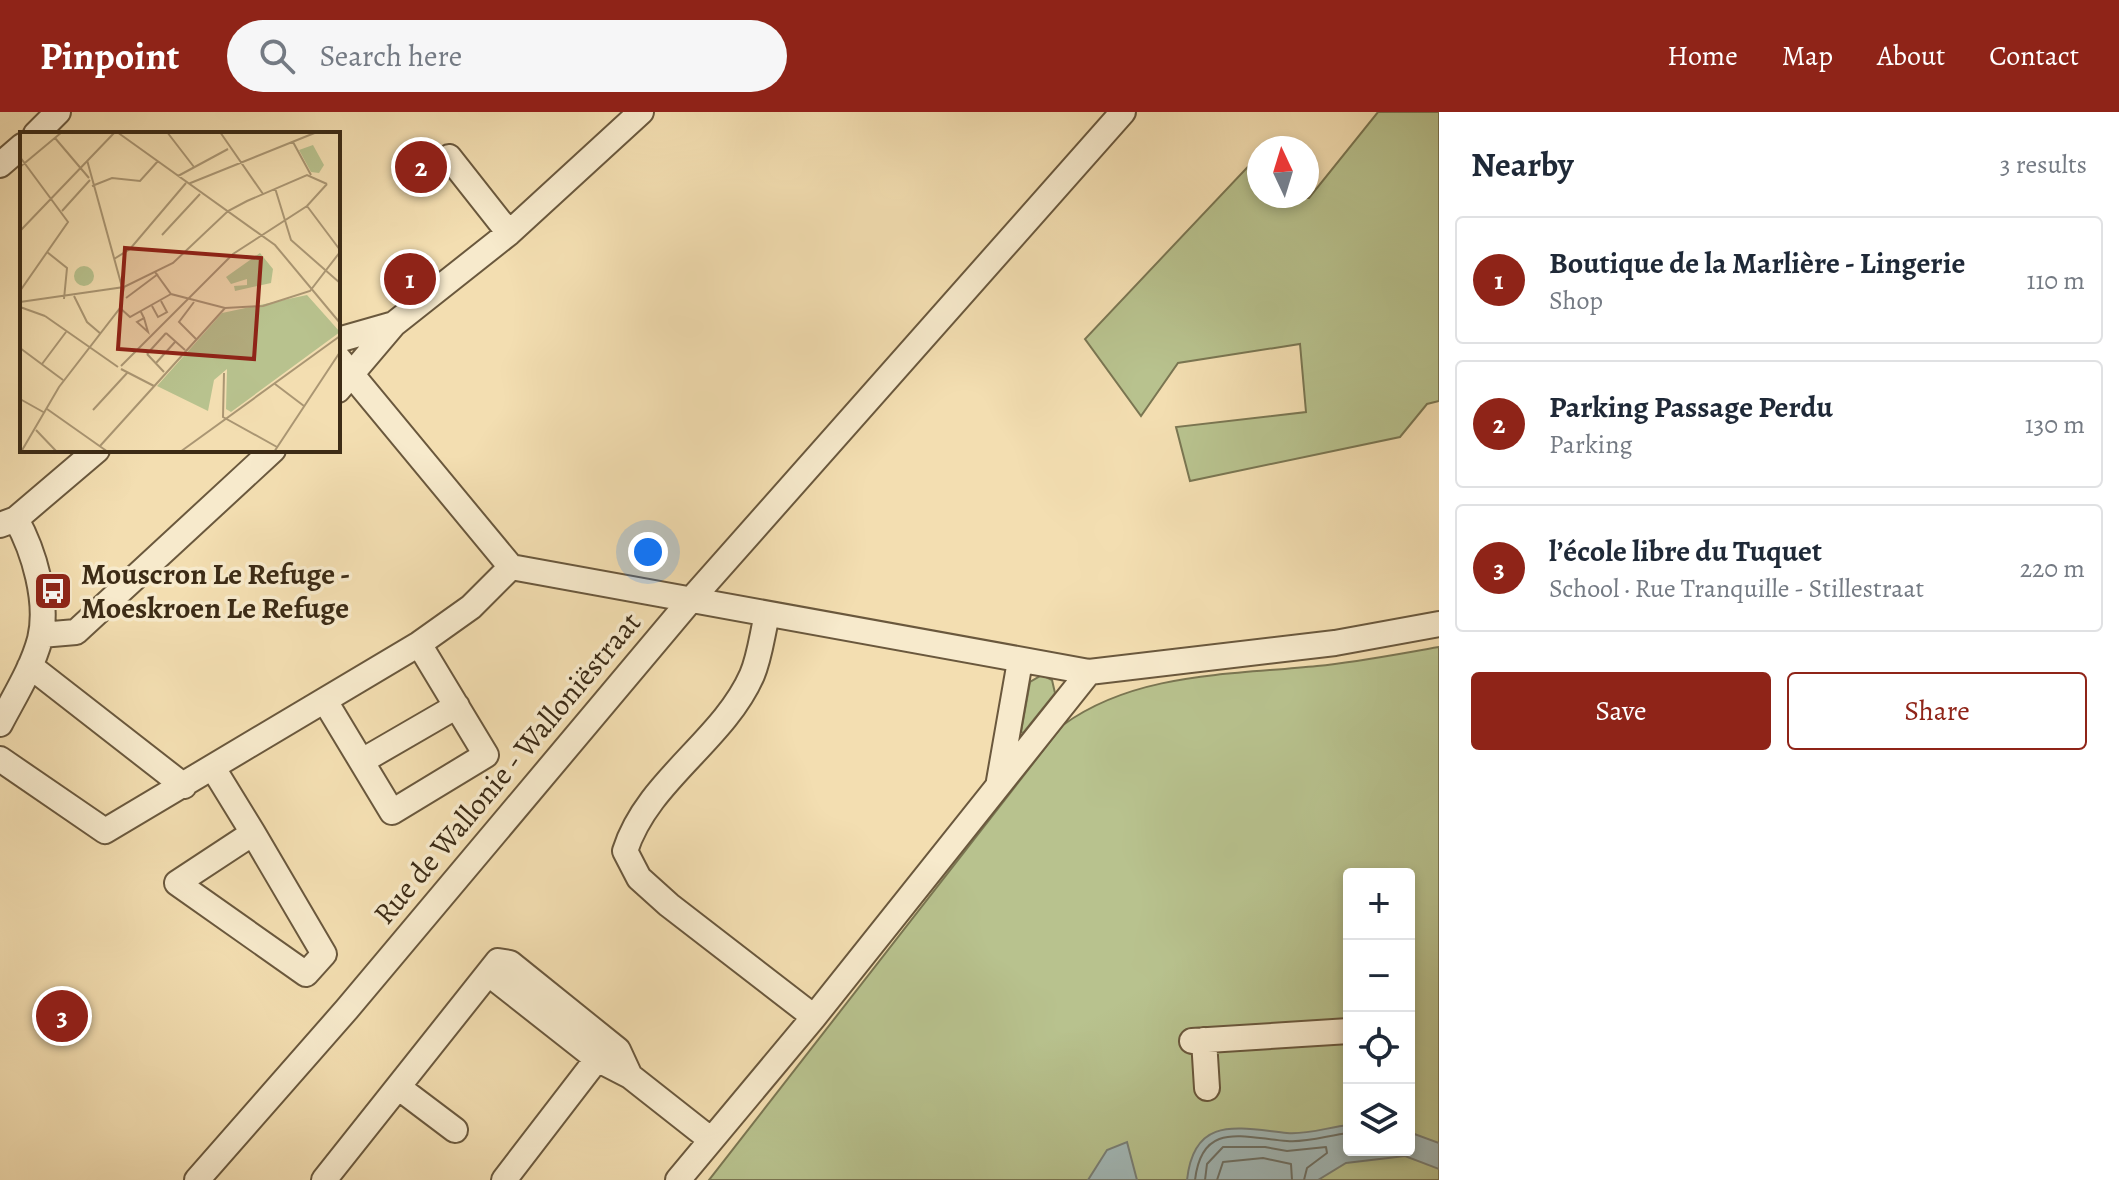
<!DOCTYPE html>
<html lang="en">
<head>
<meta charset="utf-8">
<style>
	:root { --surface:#fff; --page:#f6f6f7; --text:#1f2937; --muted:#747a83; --line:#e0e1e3; --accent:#8f2418 }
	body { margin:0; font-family:Alegreya,serif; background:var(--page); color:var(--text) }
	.controls { position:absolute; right:24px; bottom:24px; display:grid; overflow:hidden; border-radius:8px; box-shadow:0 4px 12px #0003 }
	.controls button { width:72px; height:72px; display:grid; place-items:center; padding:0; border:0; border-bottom:2px solid var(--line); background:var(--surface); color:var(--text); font:40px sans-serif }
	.compass { position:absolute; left:1247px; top:24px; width:72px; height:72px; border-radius:50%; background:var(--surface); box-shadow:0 4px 12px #0003; rotate:356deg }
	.you { position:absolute; left:648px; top:440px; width:28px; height:28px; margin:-20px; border:6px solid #fff; border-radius:50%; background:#1a73e8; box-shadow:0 0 0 12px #1a73e833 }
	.badge { display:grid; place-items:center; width:52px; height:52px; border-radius:50%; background:var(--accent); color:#fff; font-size:26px; font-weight:700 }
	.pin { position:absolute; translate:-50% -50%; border:4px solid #fff; box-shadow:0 2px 8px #0006 }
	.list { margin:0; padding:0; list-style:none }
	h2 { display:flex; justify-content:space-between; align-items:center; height:104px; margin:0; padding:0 32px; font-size:34px }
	h2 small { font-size:26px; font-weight:400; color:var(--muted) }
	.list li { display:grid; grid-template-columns:52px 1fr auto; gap:24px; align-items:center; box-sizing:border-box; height:128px; margin:0 16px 16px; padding:0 16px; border:2px solid var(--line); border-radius:8px }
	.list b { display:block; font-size:30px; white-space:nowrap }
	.list p { margin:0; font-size:26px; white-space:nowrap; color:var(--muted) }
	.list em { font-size:26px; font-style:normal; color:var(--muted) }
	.actions { display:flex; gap:16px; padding:24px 32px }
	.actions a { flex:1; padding:18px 0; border:2px solid var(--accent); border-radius:8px; text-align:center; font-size:28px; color:var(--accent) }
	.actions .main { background:var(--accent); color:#fff }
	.icon { flex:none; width:44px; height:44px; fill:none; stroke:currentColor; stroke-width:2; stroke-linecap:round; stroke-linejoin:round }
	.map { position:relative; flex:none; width:1439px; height:1068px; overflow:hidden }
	header { display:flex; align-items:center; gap:48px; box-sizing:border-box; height:112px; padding:0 40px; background:var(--accent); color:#fff }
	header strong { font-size:38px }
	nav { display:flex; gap:44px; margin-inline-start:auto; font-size:28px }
	.search { width:560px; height:72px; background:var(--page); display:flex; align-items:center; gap:20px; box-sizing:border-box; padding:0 28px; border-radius:44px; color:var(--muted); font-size:30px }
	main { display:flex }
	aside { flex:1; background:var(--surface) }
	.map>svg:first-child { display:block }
</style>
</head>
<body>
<header>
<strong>Pinpoint</strong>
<div class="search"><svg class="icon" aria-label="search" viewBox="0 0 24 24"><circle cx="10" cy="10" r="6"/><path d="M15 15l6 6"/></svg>Search here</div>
<nav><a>Home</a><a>Map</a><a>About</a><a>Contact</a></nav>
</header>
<main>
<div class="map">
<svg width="1439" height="1068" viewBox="0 0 1439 1068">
	<rect width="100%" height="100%" fill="#f3deb1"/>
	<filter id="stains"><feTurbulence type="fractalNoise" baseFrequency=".0025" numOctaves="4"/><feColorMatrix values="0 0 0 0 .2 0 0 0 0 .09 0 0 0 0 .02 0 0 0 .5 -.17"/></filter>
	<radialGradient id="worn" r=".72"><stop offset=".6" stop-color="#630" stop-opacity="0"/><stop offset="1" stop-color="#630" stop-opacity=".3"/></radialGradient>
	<!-- green -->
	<path fill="#b8c28e" stroke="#7a7652" stroke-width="2" fill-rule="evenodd" d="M1378,0h61v289l-12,3 -27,33 -210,44 -14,-54 130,-15 -6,-68 -122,19 -37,53 -56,-77 174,-184v41l50,2z
		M1439,535v533h-730l354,-455c73,-53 168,-50 254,-59 41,-4 81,-12 122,-19zM1349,762h60v276h-60z
		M1042,563l10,5 3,13 -32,40 -2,-1 9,-50z"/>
	<!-- water -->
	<path fill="#a2b9b8" stroke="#798077" stroke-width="2" d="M1349,1013v25h60v-18l30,11v26l-34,-13 -59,7 -28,17h-131c7,-65 51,-52 100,-47 19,2 42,-6 62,-8z
		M1127,1030l10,38h-49l19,-30z"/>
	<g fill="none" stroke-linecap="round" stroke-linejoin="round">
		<!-- shore -->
		<path stroke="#6f7267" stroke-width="2" d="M1195,1068c7,-60 49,-42 92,-39 20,2 42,-6 62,-8
			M1205,1068l2,-16 16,-17h42l22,4 39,-4 1,6 -20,15 -3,12
			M1217,1068l6,-18 40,-4 28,6 1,16"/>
		<!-- minor casing -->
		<g stroke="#6a583d" stroke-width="28">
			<path id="minor" d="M36,22l22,-22
				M449,45l60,76
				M0,53l22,-19
				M338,228l56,-16 115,-91 132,-121
				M338,246l173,209 578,105 246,-29 104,-19
				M338,278l56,-66
				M0,413l16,-6 81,-69
				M767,503c-5,20 -7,41 -15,60 -29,66 -105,106 -127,176l14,27 30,27 145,112
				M41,523l35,-3 197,-182
				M30,554l154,120
				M325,589l67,111 94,-57 -67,-111
				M0,612c14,-27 32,-55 40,-85 9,-37 -6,-88 -24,-120
				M0,647l105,72 314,-187 52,-37 40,-40
				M362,649l95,-55
				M213,656l40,65 -76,50 129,91 18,-20 -71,-121
				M999,669l21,-120
				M489,862l108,85 33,17 80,63
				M1204,928l3,48
				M1192,929l157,-10
				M398,975l57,43
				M197,1068l150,-171 342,-407 434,-490
				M324,1068l174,-219 12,2 108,87 12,26
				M504,1068l93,-121
				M678,1068l136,-163 275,-345"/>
		</g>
		<!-- minor -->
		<use href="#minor" stroke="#f7eacc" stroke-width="24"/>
	</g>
	<!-- icons -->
	<defs>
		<g id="bus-square" transform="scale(2)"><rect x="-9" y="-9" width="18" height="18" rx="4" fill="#8f2418" stroke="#f7eacc"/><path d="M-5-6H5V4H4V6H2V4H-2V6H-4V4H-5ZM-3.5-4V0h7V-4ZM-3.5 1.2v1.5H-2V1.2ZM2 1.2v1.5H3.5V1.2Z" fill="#fff"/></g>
	</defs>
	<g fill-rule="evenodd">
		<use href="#bus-square" x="53" y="479"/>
	</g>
	<g text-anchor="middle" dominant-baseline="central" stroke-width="7" stroke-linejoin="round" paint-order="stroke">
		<!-- poi labels -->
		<g font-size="30" font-weight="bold" fill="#3c2b16" stroke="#f7eacc" text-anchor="start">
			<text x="81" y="462">Mouscron Le Refuge -<tspan x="81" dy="34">Moeskroen Le Refuge</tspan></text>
		</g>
		<!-- street labels -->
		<g font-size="30" fill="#3c2b16" stroke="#f7eacc">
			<text transform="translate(507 656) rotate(-50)">Rue de Wallonie - Walloniëstraat</text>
		</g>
	</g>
	<!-- overview -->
	<g transform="translate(20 20)">
		<rect width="320" height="320" fill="#f3deb1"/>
		<path d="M293,13l11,20 -5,8 -8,-1 -12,-22zM240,121l13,16 -2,14 -36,8 -1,-5 13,-1v-6l-16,5 -5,-7zM54 144a10 10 0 1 1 20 0a10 10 0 1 1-20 0ZM287,163l33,37 -109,80 -5,-3 1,-40 -13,11 -6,31 -51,-25 65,-73z" fill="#b8c28e"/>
		<path fill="none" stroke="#aa9673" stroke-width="2" d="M97,0l158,113 65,78M147,0l27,35M200,0l43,62M35,6l34,40M273,10l18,33M0,25l48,65 -48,69M67,28l35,127M0,35l42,-35M158,44l50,-27M168,52l129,-52M72,54l20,-8 28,3 18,-20M255,56l16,52 49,43M287,74l33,44M42,79l28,-31M0,99l95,-99M142,103l38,-41M27,120l20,16 -3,31M94,127l16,-10 56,-66M135,140l16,22 54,14 38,-2 47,-15 30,-39M54,164l13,26 14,12M106,166l32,-24M0,170l104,-15 49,-24 55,-52 19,-10 60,-26 20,9M174,170l-15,20 17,17M132,174l6,11 9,-5 -6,-11M0,175l25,9M100,176l10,9 41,-23M121,180l3,6 -7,4 11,10 -4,-14M25,184l73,51M146,201l19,17M0,216l43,32M127,222l19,-21M127,222l17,18M136,231l19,-21M22,232l24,-32M101,234l112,-112 74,-48 20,-22M101,237l33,17M204,241l-1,44 54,30M255,252l29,22M0,267l25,14M27,277l61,43M73,278l35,-38M16,298l21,22M80,314l125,-138M1,320l38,-65 61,-79 4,-21M160,320l160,-116M254,320l66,-100"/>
		<path fill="#8f2418" fill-opacity="0.15" stroke="#8f2418" stroke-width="4" d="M105,116l136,10 -7,101 -136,-10z"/>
		<rect width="320" height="320" fill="none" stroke="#3c2b16" stroke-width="4"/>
	</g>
	<rect width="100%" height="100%" filter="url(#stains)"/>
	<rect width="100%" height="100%" fill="url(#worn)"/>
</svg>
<div class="controls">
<button>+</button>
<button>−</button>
<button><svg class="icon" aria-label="locate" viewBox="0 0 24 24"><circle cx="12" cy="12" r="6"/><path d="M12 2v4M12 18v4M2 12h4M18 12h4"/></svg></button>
<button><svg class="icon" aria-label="layers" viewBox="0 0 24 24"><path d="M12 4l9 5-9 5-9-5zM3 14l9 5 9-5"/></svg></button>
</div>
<svg class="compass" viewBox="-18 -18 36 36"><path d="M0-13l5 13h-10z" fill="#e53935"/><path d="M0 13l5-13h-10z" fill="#747a83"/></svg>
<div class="you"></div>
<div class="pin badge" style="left:410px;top:167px">1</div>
<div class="pin badge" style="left:421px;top:55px">2</div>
<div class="pin badge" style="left:62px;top:904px">3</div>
</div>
<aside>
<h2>Nearby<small>3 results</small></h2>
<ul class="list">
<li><span class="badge">1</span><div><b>Boutique de la Marlière - Lingerie</b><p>Shop</p></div><em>110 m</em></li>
<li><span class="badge">2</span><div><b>Parking Passage Perdu</b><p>Parking</p></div><em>130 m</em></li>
<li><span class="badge">3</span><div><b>l’école libre du Tuquet</b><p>School · Rue Tranquille - Stillestraat</p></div><em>220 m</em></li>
</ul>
<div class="actions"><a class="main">Save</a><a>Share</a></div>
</aside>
</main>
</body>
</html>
